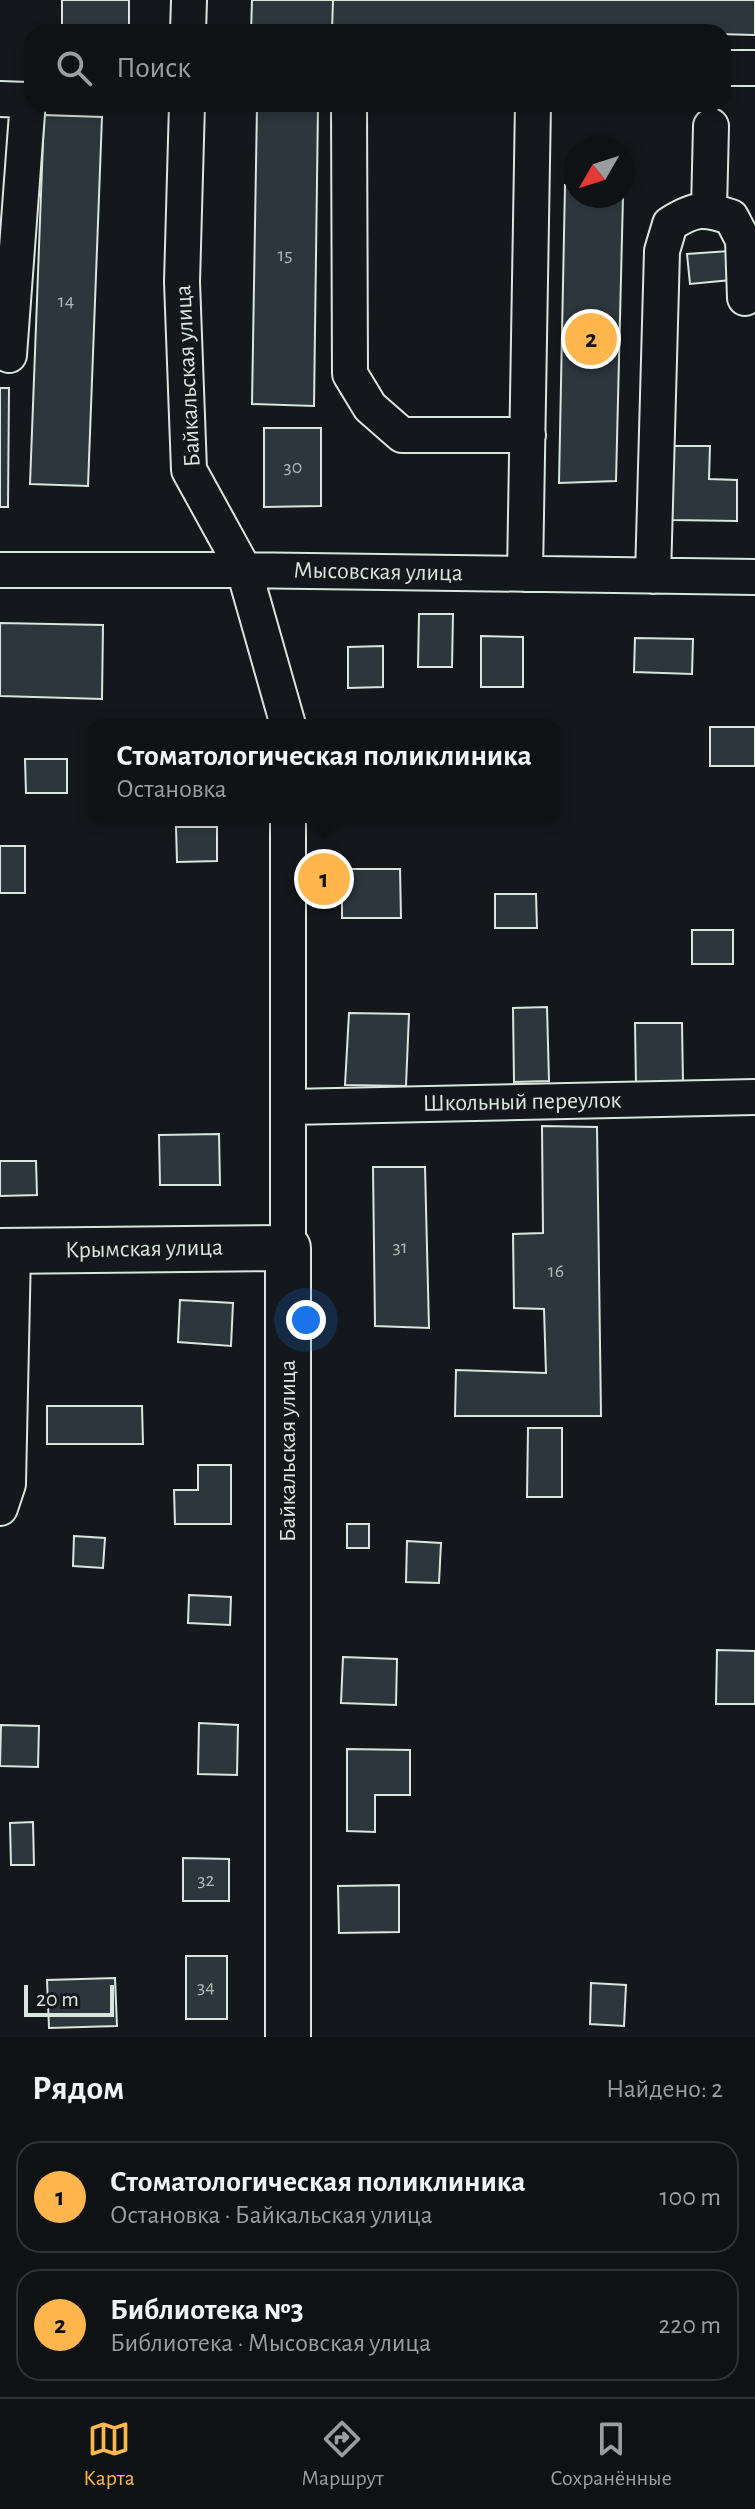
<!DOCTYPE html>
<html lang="ru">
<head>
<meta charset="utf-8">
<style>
	:root { --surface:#0f1215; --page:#181b1e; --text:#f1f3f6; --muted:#9b9ea0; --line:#2f3234; --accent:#ffb74d }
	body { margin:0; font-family:"Alegreya Sans",sans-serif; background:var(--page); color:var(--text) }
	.compass { position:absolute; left:563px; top:136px; width:72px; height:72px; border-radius:50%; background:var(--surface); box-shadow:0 4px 12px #0003; rotate:231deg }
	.scale { position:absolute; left:24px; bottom:20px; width:90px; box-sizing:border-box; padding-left:8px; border:4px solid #d8e6dc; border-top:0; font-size:22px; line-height:28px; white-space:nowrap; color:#d8e6dc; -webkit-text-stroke:6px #14181c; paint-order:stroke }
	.you { position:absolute; left:306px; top:1320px; width:28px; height:28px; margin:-20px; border:6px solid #fff; border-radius:50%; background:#1a73e8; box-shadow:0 0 0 12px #1a73e833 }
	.badge { display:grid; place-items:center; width:52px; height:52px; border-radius:50%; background:var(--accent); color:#111; font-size:26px; font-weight:700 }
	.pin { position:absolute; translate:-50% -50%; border:4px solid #fff; box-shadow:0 2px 8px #0006 }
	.popup { position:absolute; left:88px; top:719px; width:472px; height:104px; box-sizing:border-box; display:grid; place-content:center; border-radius:16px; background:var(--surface); filter:drop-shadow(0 2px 6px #0005); font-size:26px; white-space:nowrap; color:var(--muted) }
	.popup b { font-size:30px; color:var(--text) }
	.popup::after { content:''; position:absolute; left:50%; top:100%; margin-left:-16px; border:16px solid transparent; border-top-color:var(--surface) }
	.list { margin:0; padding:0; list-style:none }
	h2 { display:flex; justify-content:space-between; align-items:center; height:104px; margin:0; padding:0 32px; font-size:34px }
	h2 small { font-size:26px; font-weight:400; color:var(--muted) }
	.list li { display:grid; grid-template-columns:52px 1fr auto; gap:24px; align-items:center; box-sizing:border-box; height:112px; margin:0 16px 16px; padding:0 16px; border:2px solid var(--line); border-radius:24px }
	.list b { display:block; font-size:30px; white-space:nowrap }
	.list p { margin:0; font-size:26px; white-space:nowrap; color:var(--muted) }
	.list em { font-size:26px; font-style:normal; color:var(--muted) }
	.icon { flex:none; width:44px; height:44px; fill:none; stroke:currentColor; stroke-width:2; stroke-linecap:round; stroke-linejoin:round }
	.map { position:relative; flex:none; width:755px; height:2037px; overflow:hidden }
	.search { position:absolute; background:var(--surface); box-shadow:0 4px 12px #0003; left:24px; right:24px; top:24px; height:88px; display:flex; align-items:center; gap:20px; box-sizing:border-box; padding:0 28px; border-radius:24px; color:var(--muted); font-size:30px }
	.sheet { height:360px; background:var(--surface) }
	nav { display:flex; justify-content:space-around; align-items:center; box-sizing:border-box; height:112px; border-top:2px solid var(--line); background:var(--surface); font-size:22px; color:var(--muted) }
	nav a { display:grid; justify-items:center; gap:4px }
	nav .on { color:var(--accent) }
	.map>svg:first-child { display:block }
</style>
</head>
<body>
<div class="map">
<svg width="755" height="2037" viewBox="0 0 755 2037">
	<rect width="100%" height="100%" fill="#14181c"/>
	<!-- building -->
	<path fill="#2c363c" stroke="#d8e6dc" stroke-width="2" d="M62,0h67v32h-67z
		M252,0h81l-1,32h-81z
		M333,0h422v35l-380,-10 -1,7h-42z
		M257,105l61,1 -4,300 -62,-2z
		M44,115l58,2 -14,369 -58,-2z
		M565,185h10v11h48l-7,285 -57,2z
		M729,251l2,29 -41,4 -3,-30z
		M0,388h9l-1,119h-8z
		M264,428h57v78l-57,1z
		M673,446h37l-1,33 28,1v41l-65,-1z
		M419,614h34l-1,53h-34z
		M0,623l103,2 -1,74 -102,-3z
		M481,636l42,1v50h-42z
		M635,638l58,1 -1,35 -58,-2z
		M383,646v41l-35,1v-41z
		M710,727h45v39h-45z
		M25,759h42v34h-41z
		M176,827h41v34l-40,1z
		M0,846h25v47h-25z
		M342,869h58l1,49h-59z
		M495,894h41l1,34h-42z
		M692,930h41v34h-41z
		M547,1007l2,74 -35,1 -1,-74z
		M349,1013l60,1 -3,72 -61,-1z
		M635,1023h47l1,61 -47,1z
		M542,1126l55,1 4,289h-146l1,-46 90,3 -2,-64 -30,-1 -1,-74 30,-1z
		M219,1134l1,51h-60l-1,-50z
		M0,1161h36l1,34 -37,1z
		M373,1167h52l4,161 -54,-2z
		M180,1300l53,3 -2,43 -53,-4z
		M47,1406h95l1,38h-96z
		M528,1428h34v69h-35z
		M198,1465h33v59h-56l-1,-34h24z
		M347,1524h22v24h-22z
		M74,1536l31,2 -2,30 -30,-2z
		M407,1541l34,2 -2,40 -33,-1z
		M189,1595l42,2 -1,28 -42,-2z
		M717,1650l38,1v53h-39z
		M343,1657l54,2 -1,46 -55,-2z
		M199,1723l39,2 -1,50 -39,-1z
		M1,1725l38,1 -1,41 -38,-1z
		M347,1749l63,1v45h-35v37l-28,-1z
		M33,1822l1,43h-23l-1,-42z
		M183,1858l46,1v42h-46z
		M399,1885v47l-60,1 -1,-47z
		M186,1956h41v63h-41z
		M115,1978l2,48 -68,2 -2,-48z
		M591,1983l35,2 -2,41 -34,-2z"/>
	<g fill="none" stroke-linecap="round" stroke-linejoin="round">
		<!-- minor casing -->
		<g stroke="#d8e6dc" stroke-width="38">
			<path id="minor" d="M188,32l1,-32
				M723,68h32
				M0,99l28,1 -19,255
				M187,104l-5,178 7,188 55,100 44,155
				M349,104l1,270 20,33 32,28h126
				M709,210l2,-84
				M0,570h244l511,7
				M525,574l8,-470
				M653,576l9,-325 8,-27c25,-16 33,-16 61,-7l12,23 2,58
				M288,817v431
				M289,1107l466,-10
				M0,1508l8,-24 5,-233"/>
		</g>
		<!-- major casing -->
		<g stroke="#d8e6dc" stroke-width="48">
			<path id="major" d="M0,1251l288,-3v789"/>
		</g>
		<!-- minor -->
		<use href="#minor" stroke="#14181c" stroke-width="34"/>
		<!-- major -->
		<use href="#major" stroke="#14181c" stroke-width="44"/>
	</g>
	<g text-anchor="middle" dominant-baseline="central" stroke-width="6" stroke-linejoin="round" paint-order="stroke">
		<!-- number labels -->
		<g font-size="20" fill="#adbab4">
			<text x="285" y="255">15</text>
			<text x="66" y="301">14</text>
			<text x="293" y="467">30</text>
			<text x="400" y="1247">31</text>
			<text x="556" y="1271">16</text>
			<text x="206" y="1880">32</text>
			<text x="206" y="1987">34</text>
		</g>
		<!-- street labels -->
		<g font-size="24" fill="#d8e6dc" stroke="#14181c">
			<text transform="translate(188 376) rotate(-93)">Байкальская улица</text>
			<text transform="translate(378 572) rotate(1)">Мысовская улица</text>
			<text transform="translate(522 1102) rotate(-1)">Школьный переулок</text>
			<text transform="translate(144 1249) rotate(-1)">Крымская улица</text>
			<text transform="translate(288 1451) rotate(-90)">Байкальская улица</text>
		</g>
	</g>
</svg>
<svg class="compass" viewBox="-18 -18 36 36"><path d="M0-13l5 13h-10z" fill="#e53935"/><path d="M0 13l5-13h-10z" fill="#9b9ea0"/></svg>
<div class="scale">20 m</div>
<div class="you"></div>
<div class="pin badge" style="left:324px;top:879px">1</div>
<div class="popup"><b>Стоматологическая поликлиника</b>Остановка</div>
<div class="pin badge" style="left:591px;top:339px">2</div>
<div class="search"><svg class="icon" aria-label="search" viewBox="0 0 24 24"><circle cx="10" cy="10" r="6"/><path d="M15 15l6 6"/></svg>Поиск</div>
</div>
<section class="sheet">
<h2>Рядом<small>Найдено: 2</small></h2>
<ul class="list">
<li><span class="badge">1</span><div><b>Стоматологическая поликлиника</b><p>Остановка · Байкальская улица</p></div><em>100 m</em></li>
<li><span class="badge">2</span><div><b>Библиотека №3</b><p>Библиотека · Мысовская улица</p></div><em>220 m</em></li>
</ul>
</section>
<nav>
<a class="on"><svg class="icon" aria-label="map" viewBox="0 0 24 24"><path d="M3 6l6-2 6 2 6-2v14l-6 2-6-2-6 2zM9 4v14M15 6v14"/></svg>Карта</a>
<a><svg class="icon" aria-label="directions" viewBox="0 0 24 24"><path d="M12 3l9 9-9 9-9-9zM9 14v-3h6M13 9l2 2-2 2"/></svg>Маршрут</a>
<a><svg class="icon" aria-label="saved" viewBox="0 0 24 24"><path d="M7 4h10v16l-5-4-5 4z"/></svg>Сохранённые</a>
</nav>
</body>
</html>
